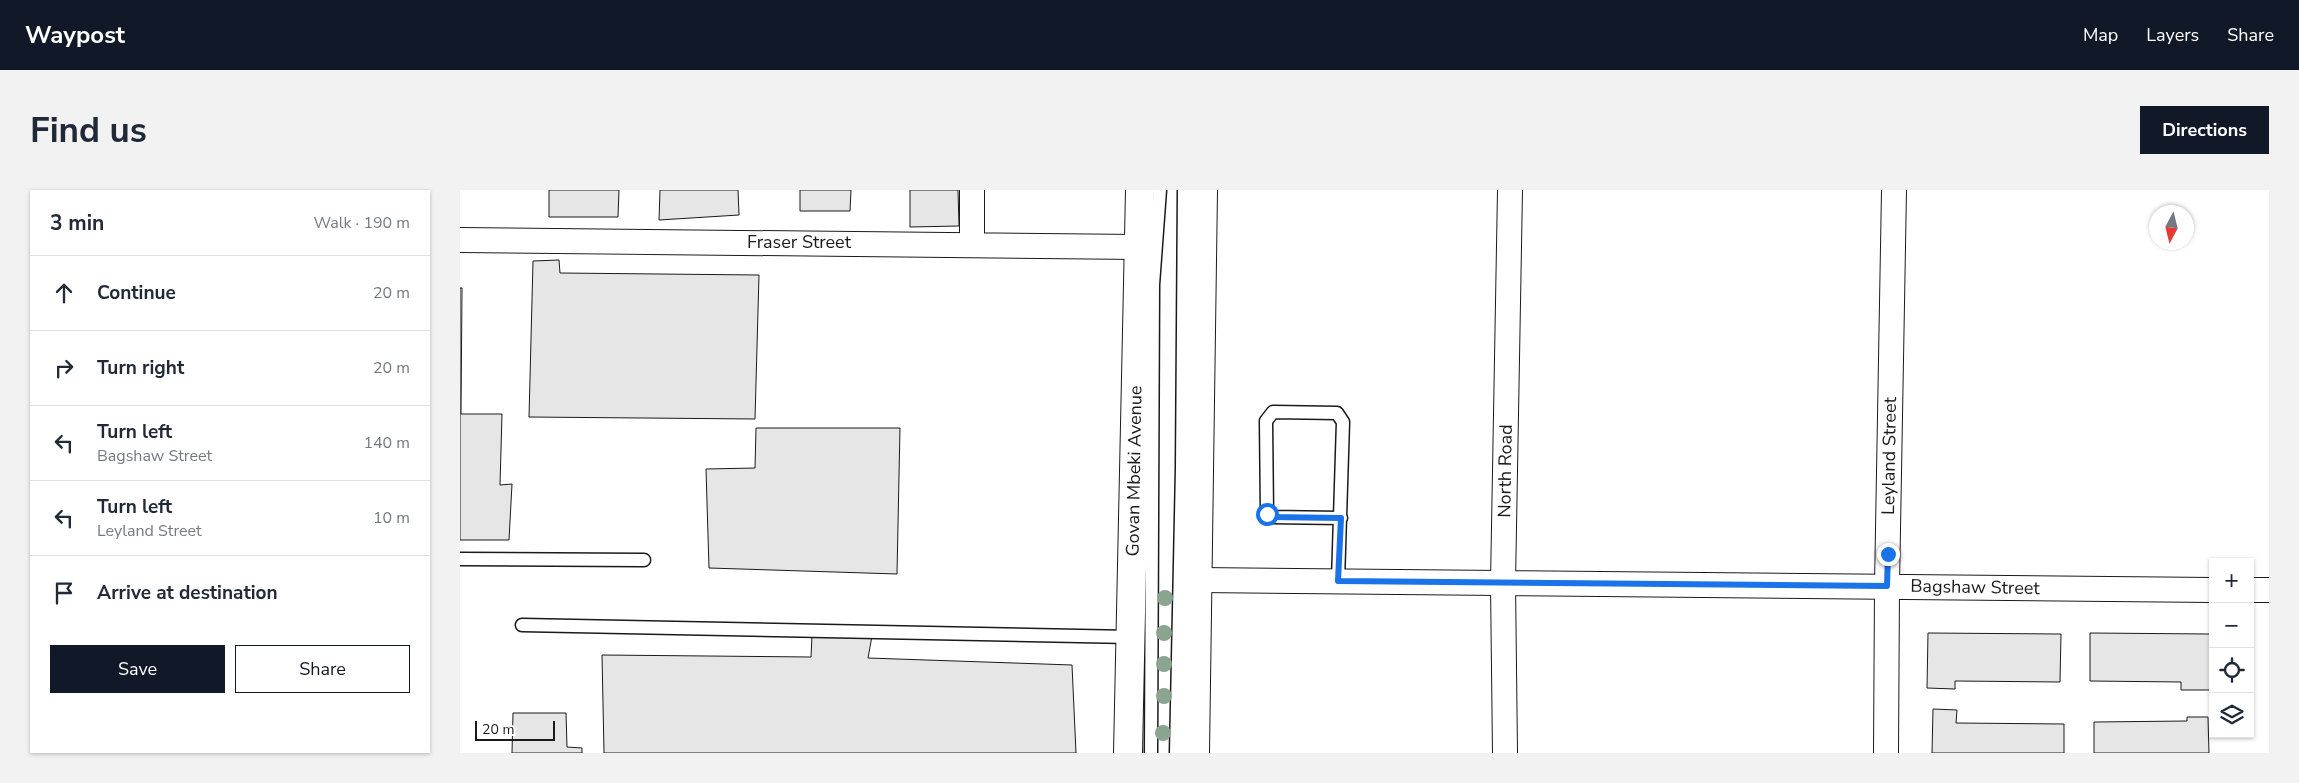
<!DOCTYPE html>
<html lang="en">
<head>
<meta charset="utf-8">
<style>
	:root { --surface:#fff; --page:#f2f2f3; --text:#1f2937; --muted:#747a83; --line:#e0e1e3; --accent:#111827 }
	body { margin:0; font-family:"Nunito Sans",sans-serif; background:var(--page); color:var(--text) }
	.controls { position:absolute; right:15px; bottom:15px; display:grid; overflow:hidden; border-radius:0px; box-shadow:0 1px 4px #0004 }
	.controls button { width:45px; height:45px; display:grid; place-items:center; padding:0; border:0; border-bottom:1px solid var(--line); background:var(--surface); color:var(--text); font:25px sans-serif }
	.compass { position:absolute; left:1689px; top:15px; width:45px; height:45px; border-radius:50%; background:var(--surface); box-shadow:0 1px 4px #0004; rotate:187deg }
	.scale { position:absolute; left:15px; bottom:12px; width:80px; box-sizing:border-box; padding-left:5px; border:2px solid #1a1a1a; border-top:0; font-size:14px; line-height:18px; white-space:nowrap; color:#1a1a1a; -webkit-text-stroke:4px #fff; paint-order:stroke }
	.stop { position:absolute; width:15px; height:15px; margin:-11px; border:4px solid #1a73e8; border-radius:50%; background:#fff }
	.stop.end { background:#1a73e8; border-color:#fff; box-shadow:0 1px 5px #0008 }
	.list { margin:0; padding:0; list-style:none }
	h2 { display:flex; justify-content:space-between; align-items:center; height:65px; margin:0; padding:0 20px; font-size:21px }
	h2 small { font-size:16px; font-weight:400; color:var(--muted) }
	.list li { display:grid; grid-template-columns:32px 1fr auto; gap:15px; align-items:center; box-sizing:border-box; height:75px; padding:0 20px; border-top:1px solid var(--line) }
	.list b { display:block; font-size:19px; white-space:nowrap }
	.list p { margin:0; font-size:16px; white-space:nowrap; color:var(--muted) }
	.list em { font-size:16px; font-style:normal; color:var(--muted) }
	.actions { display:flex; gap:10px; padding:15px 20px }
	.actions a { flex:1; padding:11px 0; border:1px solid var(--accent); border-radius:0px; text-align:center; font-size:18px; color:var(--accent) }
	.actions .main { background:var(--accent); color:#fff }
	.icon { flex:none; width:28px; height:28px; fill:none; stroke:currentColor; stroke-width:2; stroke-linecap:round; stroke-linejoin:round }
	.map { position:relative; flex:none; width:1809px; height:563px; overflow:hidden; border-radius:0px }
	header { display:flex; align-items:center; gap:30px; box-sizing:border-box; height:70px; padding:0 25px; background:var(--accent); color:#fff }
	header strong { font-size:24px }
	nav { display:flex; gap:28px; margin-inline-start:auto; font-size:18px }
	.intro { display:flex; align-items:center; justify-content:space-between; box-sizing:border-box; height:120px; padding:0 30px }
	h1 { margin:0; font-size:35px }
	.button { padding:12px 22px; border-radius:0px; background:var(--accent); color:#fff; font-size:18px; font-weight:700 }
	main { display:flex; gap:30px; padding:0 30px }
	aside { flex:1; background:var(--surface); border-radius:0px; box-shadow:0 1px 4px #0004 }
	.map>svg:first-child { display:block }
</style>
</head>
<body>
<header>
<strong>Waypost</strong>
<nav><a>Map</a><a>Layers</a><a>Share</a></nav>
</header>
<div class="intro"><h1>Find us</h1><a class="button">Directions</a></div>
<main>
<aside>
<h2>3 min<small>Walk · 190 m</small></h2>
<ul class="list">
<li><svg class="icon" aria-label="ahead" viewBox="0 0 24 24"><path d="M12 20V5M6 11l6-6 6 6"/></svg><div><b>Continue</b></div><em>20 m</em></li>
<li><svg class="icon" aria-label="right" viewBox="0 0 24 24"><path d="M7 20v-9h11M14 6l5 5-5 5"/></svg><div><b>Turn right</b></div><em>20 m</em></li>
<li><svg class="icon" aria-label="left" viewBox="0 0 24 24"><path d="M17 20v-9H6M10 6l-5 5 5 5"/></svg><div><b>Turn left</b><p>Bagshaw Street</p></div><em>140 m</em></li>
<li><svg class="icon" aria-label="left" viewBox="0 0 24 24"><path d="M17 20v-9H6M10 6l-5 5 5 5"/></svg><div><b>Turn left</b><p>Leyland Street</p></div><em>10 m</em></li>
<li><svg class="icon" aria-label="arrive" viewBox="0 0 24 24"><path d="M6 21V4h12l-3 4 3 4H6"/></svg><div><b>Arrive at destination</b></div></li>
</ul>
<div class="actions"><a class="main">Save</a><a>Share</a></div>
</aside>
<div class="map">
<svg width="1809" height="563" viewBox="0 0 1809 563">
	<rect width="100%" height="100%" fill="#fff"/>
	<!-- building -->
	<path fill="#e6e6e6" stroke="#1a1a1a" d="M89,0h70l-1,27h-69z
		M200,0h78l1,25 -80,5z
		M340,0h51l-1,21h-50z
		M450,0h48l1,36 -49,1z
		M99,70l1,13 199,2 -4,144 -226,-2 4,-156z
		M0,98h2l-1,126h41l-2,71 12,-1 -3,56h-49z
		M296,238h144l-3,146 -188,-6 -3,-99 49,-1z
		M1468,443l133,1 -1,48 -105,-1v8l-28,-1z
		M1630,443l120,1v56h-29v-8l-91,-1z
		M352,446h60l-4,22 204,7 4,88h-472l-2,-98 209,2z
		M1473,519l24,1 -1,13 108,1v29h-132z
		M53,523h53l1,34 15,1v5h-70z
		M1727,527h21l1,36h-115v-31l93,-1z"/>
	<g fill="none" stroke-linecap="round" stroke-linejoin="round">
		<!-- lane casing -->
		<g stroke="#1a1a1a" stroke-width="15">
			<path id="lane" d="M0,369l184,1
				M878,391l5,-159 -6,-9 -64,-1 -7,9 1,93 3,3 71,1
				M62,435l609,12
				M691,563l2,-468 7,-95
				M716,563l6,-285 2,-278"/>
		</g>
		<!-- street casing -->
		<g stroke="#1a1a1a" stroke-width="26">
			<path id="street" d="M512,0v54
				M0,50l678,7
				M738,390l1015,10
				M1790,400h19
				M1045,563l-2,-170 7,-393
				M1426,563l1,-167 7,-396"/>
		</g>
		<!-- primary casing -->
		<g stroke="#1a1a1a" stroke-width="30">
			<path id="primary" d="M668,563l12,-563
				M735,563l8,-563"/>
		</g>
		<!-- lane -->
		<use href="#lane" stroke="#fff" stroke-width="12"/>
		<!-- street -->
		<use href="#street" stroke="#fff" stroke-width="24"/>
		<!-- primary -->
		<use href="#primary" stroke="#fff" stroke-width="28"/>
	</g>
	<!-- trees -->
	<g fill="#8aa48f">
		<circle cx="705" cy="408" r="8"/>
		<circle cx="704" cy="443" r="8"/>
		<circle cx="704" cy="474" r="8"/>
		<circle cx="704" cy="506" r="8"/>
		<circle cx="703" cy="543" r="8"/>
	</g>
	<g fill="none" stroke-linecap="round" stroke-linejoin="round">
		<!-- route -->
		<path stroke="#1a73e8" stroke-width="6" d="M807,324l3,3 71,1 -3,63 549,5 1,-32"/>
	</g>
	<g text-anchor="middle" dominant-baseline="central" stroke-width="4" stroke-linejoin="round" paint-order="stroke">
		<!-- street labels -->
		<g font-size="18" fill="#1a1a1a" stroke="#fff">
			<text x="339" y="52">Fraser Street</text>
			<text transform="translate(1429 266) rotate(-89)">Leyland Street</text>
			<text transform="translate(674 281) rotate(-89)">Govan Mbeki Avenue</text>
			<text transform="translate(1045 281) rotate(-89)">North Road</text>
			<text transform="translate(1515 397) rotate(1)">Bagshaw Street</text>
		</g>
	</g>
</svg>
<div class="controls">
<button>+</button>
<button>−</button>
<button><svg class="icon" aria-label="locate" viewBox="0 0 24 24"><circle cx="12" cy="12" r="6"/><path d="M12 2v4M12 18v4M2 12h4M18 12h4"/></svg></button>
<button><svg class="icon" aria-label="layers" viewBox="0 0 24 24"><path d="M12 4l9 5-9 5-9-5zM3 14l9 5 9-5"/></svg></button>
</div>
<svg class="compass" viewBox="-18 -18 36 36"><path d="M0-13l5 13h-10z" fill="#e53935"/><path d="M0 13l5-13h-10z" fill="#747a83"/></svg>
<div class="scale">20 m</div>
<div class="stop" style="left:807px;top:324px"></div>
<div class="stop end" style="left:1428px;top:364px"></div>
</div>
</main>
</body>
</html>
